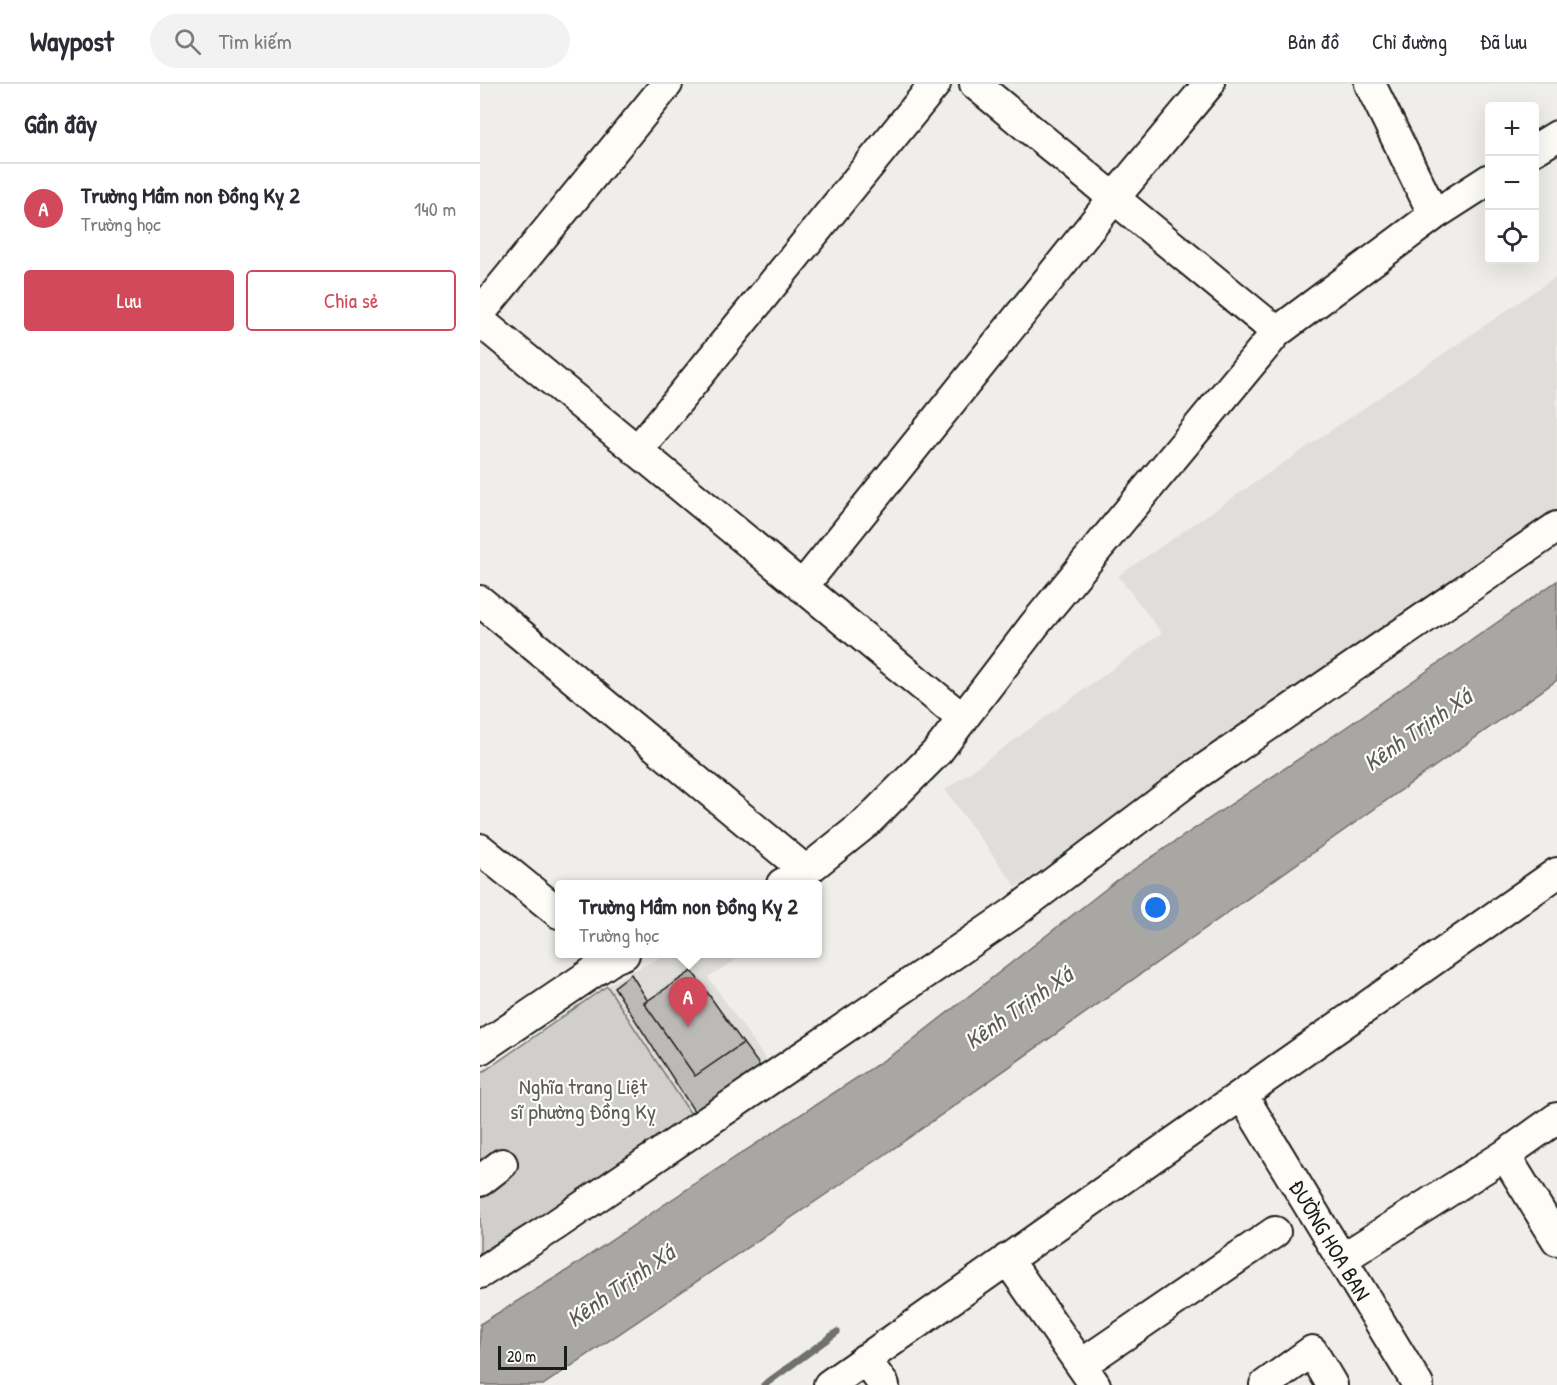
<!DOCTYPE html>
<html lang="vi">
<head>
<meta charset="utf-8">
<style>
	:root { --surface:#fff; --page:#f2f2f3; --text:#2b2b33; --muted:#7c7c81; --line:#e1e1e2; --accent:#d1495b }
	body { margin:0; font-family:"Patrick Hand",sans-serif; background:var(--page); color:var(--text) }
	.controls { position:absolute; right:18px; top:18px; display:grid; overflow:hidden; border-radius:6px; box-shadow:0 6px 24px #0002 }
	.controls button { width:54px; height:54px; display:grid; place-items:center; padding:0; border:0; border-bottom:2px solid var(--line); background:var(--surface); color:var(--text); font:30px sans-serif }
	.scale { position:absolute; left:18px; bottom:15px; width:69px; box-sizing:border-box; padding-left:6px; border:3px solid #1c1c1c; border-top:0; font-size:16px; line-height:21px; white-space:nowrap; color:#1c1c1c; -webkit-text-stroke:4px #fdfcf7; paint-order:stroke }
	.you { position:absolute; left:676px; top:824px; width:21px; height:21px; margin:-15px; border:4px solid #fff; border-radius:50%; background:#1a73e8; box-shadow:0 0 0 9px #1a73e833 }
	.badge { display:grid; place-items:center; width:39px; height:39px; border-radius:50%; background:var(--accent); color:#fff; font-size:20px; font-weight:700 }
	.pin { position:absolute; translate:-50% -50px; filter:drop-shadow(0 2px 3px #0008) }
	.pin::after { content:''; position:absolute; top:32px; width:21px; height:18px; background:inherit; clip-path:polygon(0 0,100% 0,50% 100%) }
	.popup { position:absolute; left:75px; top:796px; width:267px; height:78px; box-sizing:border-box; display:grid; place-content:center; border-radius:6px; background:var(--surface); filter:drop-shadow(0 2px 4px #0005); font-size:20px; white-space:nowrap; color:var(--muted) }
	.popup b { font-size:22px; color:var(--text) }
	.popup::after { content:''; position:absolute; left:50%; top:100%; margin-left:-12px; border:12px solid transparent; border-top-color:var(--surface) }
	.list { margin:0; padding:0; list-style:none }
	h2 { display:flex; justify-content:space-between; align-items:center; height:78px; margin:0; padding:0 24px; font-size:26px }
	h2 small { font-size:20px; font-weight:400; color:var(--muted) }
	.list li { display:grid; grid-template-columns:39px 1fr auto; gap:18px; align-items:center; box-sizing:border-box; height:90px; padding:0 24px; border-top:2px solid var(--line) }
	.list b { display:block; font-size:22px; white-space:nowrap }
	.list p { margin:0; font-size:20px; white-space:nowrap; color:var(--muted) }
	.list em { font-size:20px; font-style:normal; color:var(--muted) }
	.actions { display:flex; gap:12px; padding:18px 24px }
	.actions a { flex:1; padding:14px 0; border:2px solid var(--accent); border-radius:6px; text-align:center; font-size:21px; color:var(--accent) }
	.actions .main { background:var(--accent); color:#fff }
	.icon { flex:none; width:33px; height:33px; fill:none; stroke:currentColor; stroke-width:2; stroke-linecap:round; stroke-linejoin:round }
	.map { position:relative; flex:none; width:1077px; height:1301px; overflow:hidden }
	header { display:flex; align-items:center; gap:36px; box-sizing:border-box; height:84px; padding:0 30px; background:var(--surface); border-bottom:2px solid var(--line) }
	header strong { font-size:28px }
	nav { display:flex; gap:33px; margin-inline-start:auto; font-size:21px }
	.search { width:420px; height:54px; background:var(--page); display:flex; align-items:center; gap:15px; box-sizing:border-box; padding:0 21px; border-radius:33px; color:var(--muted); font-size:22px }
	main { display:flex }
	aside { flex:1; background:var(--surface) }
	.map>svg:first-child { display:block }
</style>
</head>
<body>
<header>
<strong>Waypost</strong>
<div class="search"><svg class="icon" aria-label="search" viewBox="0 0 24 24"><circle cx="10" cy="10" r="6"/><path d="M15 15l6 6"/></svg>Tìm kiếm</div>
<nav><a>Bản đồ</a><a>Chỉ đường</a><a>Đã lưu</a></nav>
</header>
<main>
<aside>
<h2>Gần đây<small></small></h2>
<ul class="list">
<li><span class="badge">A</span><div><b>Trường Mầm non Đồng Kỵ 2</b><p>Trường học</p></div><em>140 m</em></li>
</ul>
<div class="actions"><a class="main">Lưu</a><a>Chia sẻ</a></div>
</aside>
<div class="map">
<svg width="1077" height="1301" viewBox="0 0 1077 1301">
	<rect width="100%" height="100%" fill="#f0eeea"/>
	<filter id="ink" filterUnits="userSpaceOnUse"><feTurbulence type="fractalNoise" baseFrequency=".0167" numOctaves="2"/><feDisplacementMap in="SourceGraphic" scale="12" xChannelSelector="R" yChannelSelector="G"/><feConvolveMatrix kernelMatrix="1 2 1 2 8 2 1 2 1" color-interpolation-filters="sRGB"/></filter>
	<g filter="url(#ink)">
		<!-- built -->
		<path fill="#e0deda" d="M1077,192v239l-541,372 -71,-97 217,-157 -44,-57z
			M189,870h76l-37,23 64,91 -76,54 -89,-136 23,-14z"/>
		<!-- green -->
		<path fill="#d0cfcc" stroke="#767674" stroke-width="1.5" d="M127,902l89,136 -216,134v-182z"/>
		<!-- water -->
		<path fill="#a8a7a3" stroke="#706f6d" stroke-width="1.5" d="M1077,497v99l-674,476 -340,229h-63v-61l86,-53 136,-92 199,-130 215,-168 226,-151z"/>
		<g fill="none" stroke-linecap="round" stroke-linejoin="round">
			<!-- stream -->
			<path stroke="#706f6d" stroke-width="7" d="M284,1301l73,-53"/>
		</g>
		<!-- building -->
		<path fill="#bbbab6" stroke="#1c1c1c" stroke-width="1.5" d="M212,887l51,72 -48,33 -51,-73z
			M151,890l17,27 -4,2 51,73 48,-33 23,31 -65,48 -87,-135z"/>
		<g fill="none" stroke-linecap="round" stroke-linejoin="round">
			<!-- minor casing -->
			<g stroke="#1c1c1c" stroke-width="34">
				<path id="minor" d="M495,0l302,248
					M890,0l64,131
					M1054,66l23,-14
					M0,229l187,-229
					M0,237l483,398
					M157,367l298,-367
					M322,503l312,-389 95,-114
					M0,517l326,270
					M0,765l79,64
					M302,800l24,-13 60,-48 72,-72 97,-127 242,-292 157,-117 56,-36
					M0,965l134,-91 10,-4
					M762,1011l176,290
					M1025,1071l52,85
					M0,1097l22,-17
					M527,1175l88,126
					M862,1175l163,-104 52,-37
					M0,1189l74,-47 458,-312 185,-140 360,-247
					M385,1275l19,26
					M602,1280l193,-132
					M349,1301l728,-512
					M785,1301l47,-34 20,34"/>
			</g>
			<!-- minor -->
			<use href="#minor" stroke="#fdfcf7" stroke-width="30"/>
		</g>
	</g>
	<g text-anchor="middle" dominant-baseline="central" stroke-width="4.5" stroke-linejoin="round" paint-order="stroke">
		<!-- park labels -->
		<g font-size="22" fill="#5b5b5a" stroke="#fdfcf7">
			<text x="103" y="1002">Nghĩa trang Liệt<tspan x="103" dy="25">sĩ phường Đồng Kỵ</tspan></text>
		</g>
		<!-- street labels -->
		<g font-size="22" fill="#1c1c1c" stroke="#fdfcf7">
			<text transform="translate(850 1156) rotate(59)">ĐƯỜNG HOA BAN</text>
		</g>
		<!-- water labels -->
		<g font-size="24" font-style="italic" fill="#5b5b59" stroke="#fdfcf7">
			<text transform="translate(937 645) rotate(-35)">Kênh Trịnh Xá</text>
			<text transform="translate(538 923) rotate(-35)">Kênh Trịnh Xá</text>
			<text transform="translate(140 1201) rotate(-35)">Kênh Trịnh Xá</text>
		</g>
	</g>
</svg>
<div class="controls">
<button>+</button>
<button>−</button>
<button><svg class="icon" aria-label="locate" viewBox="0 0 24 24"><circle cx="12" cy="12" r="6"/><path d="M12 2v4M12 18v4M2 12h4M18 12h4"/></svg></button>
</div>
<div class="scale">20 m</div>
<div class="you"></div>
<div class="pin badge" style="left:208px;top:943px">A</div>
<div class="popup"><b>Trường Mầm non Đồng Kỵ 2</b>Trường học</div>
</div>
</main>
</body>
</html>
